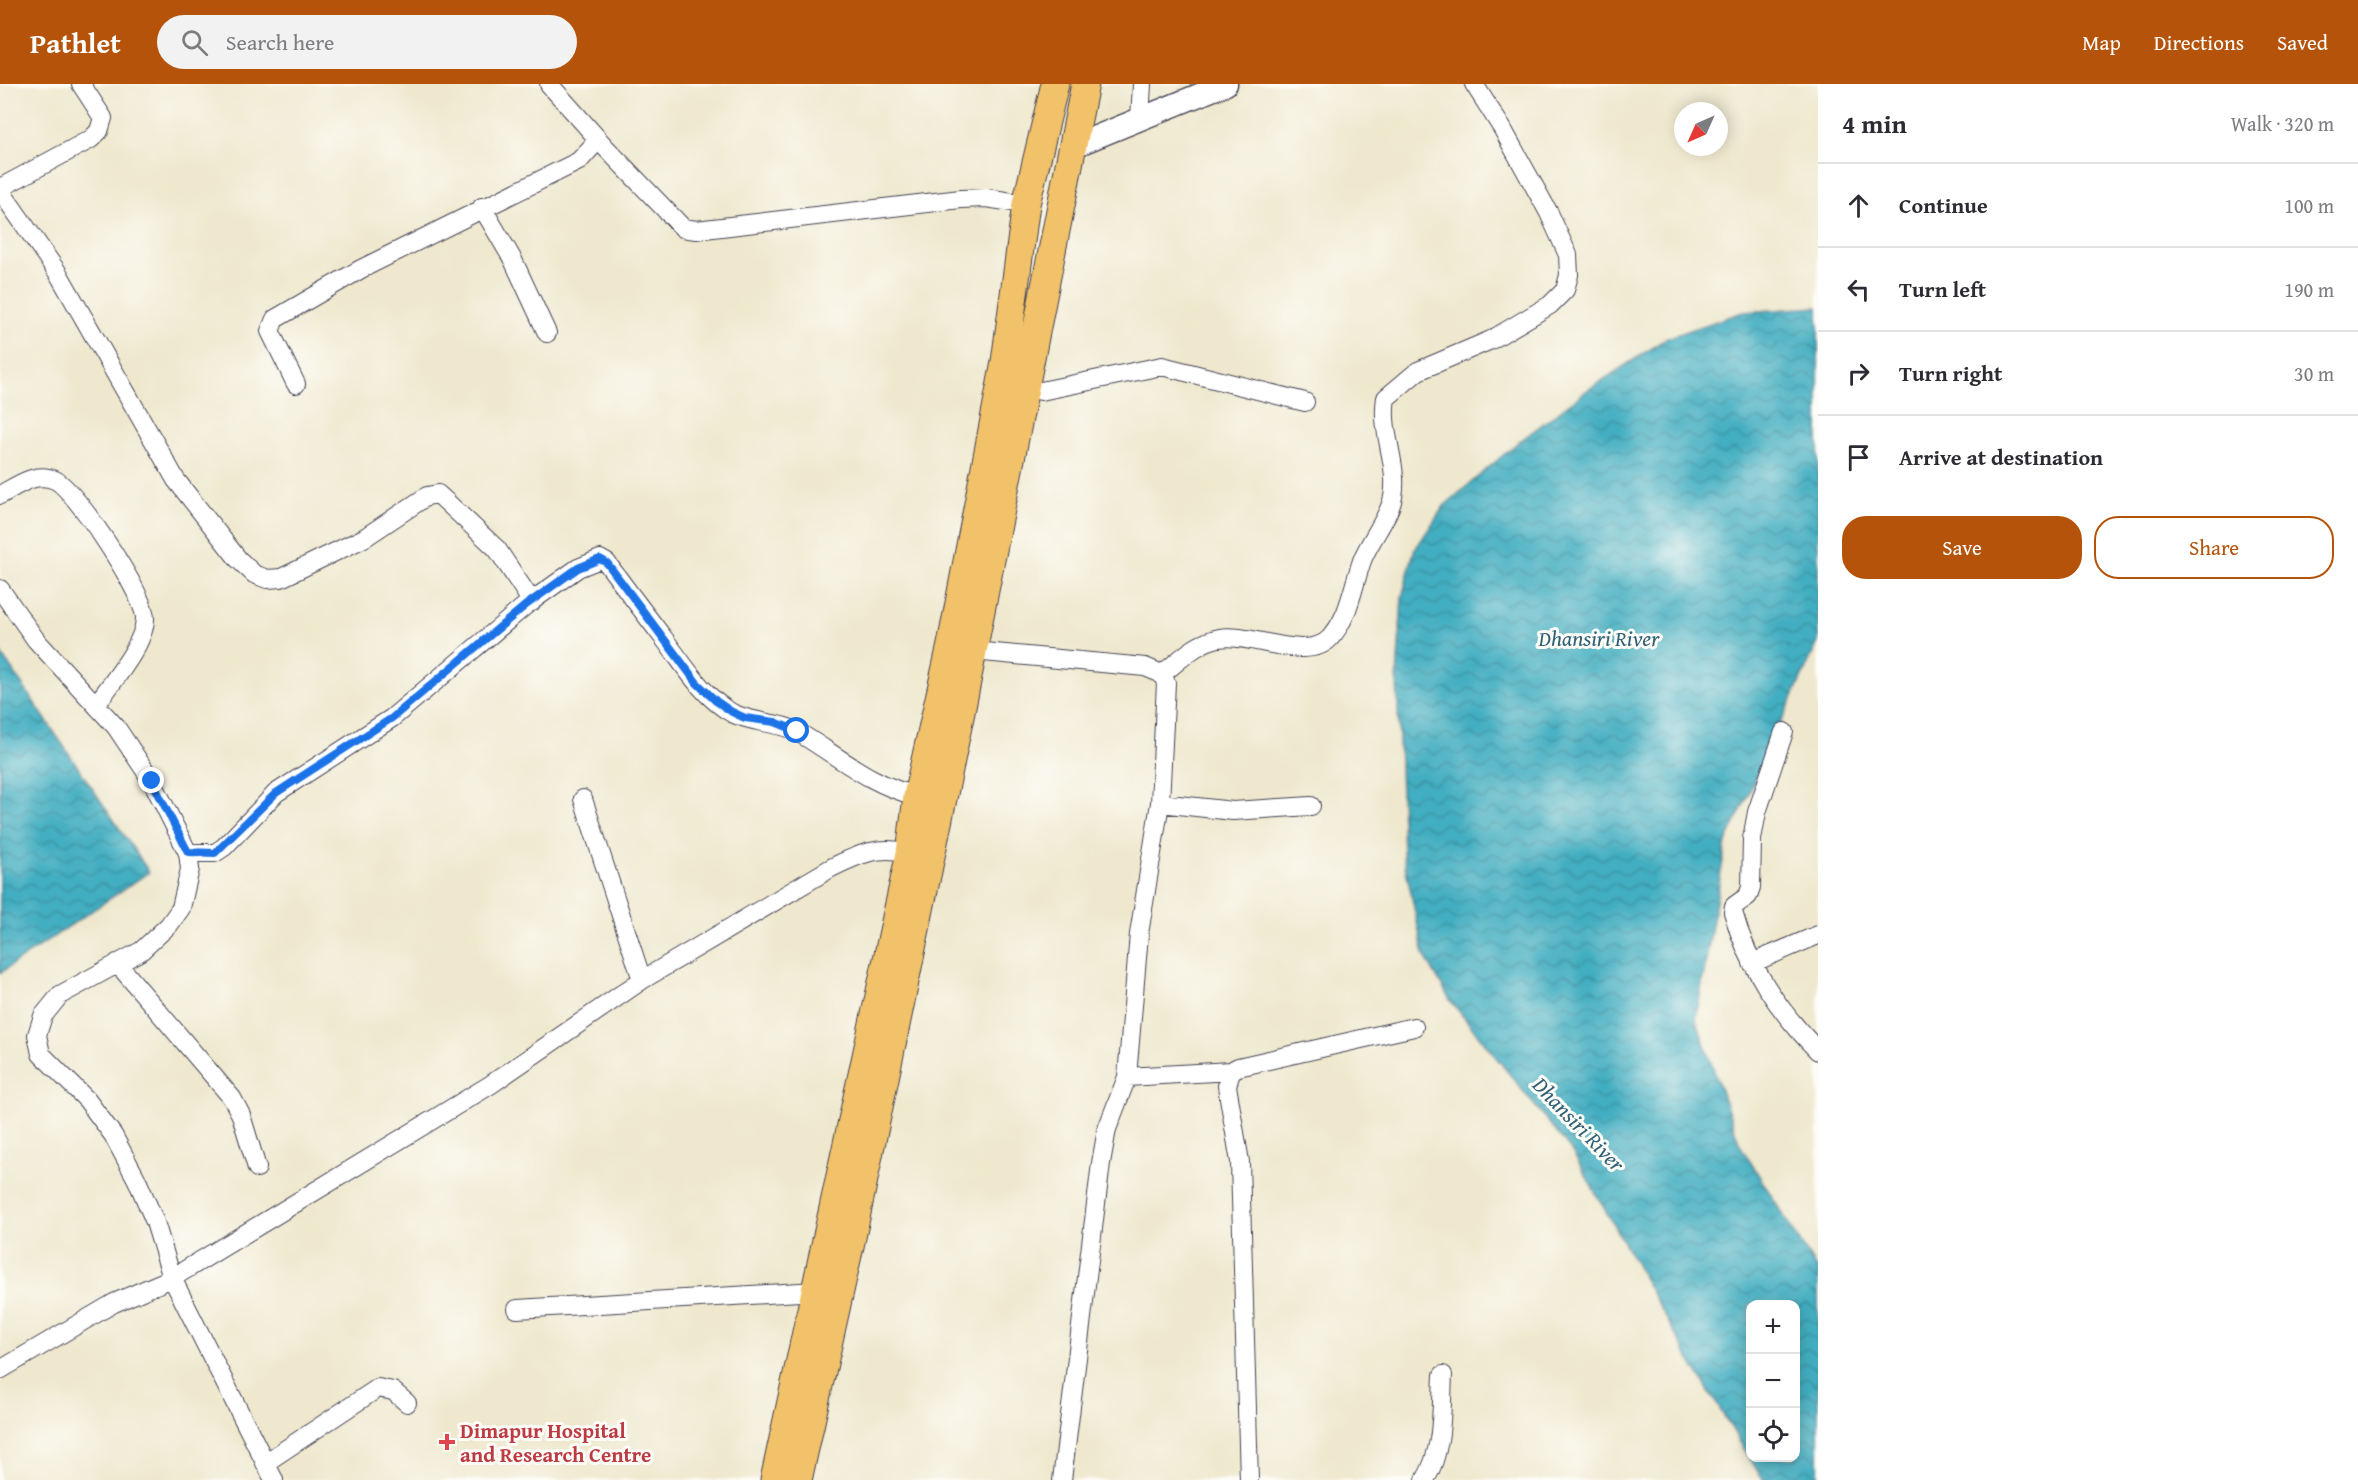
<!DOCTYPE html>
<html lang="en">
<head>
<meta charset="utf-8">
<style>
	:root { --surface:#fff; --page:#f2f2f3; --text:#2b2b33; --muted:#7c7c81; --line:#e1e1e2; --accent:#b45309 }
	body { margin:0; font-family:"Gentium Book Plus",serif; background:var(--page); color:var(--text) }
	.controls { position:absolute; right:18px; bottom:18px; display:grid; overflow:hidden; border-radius:12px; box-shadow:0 3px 15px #0003 }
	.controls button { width:54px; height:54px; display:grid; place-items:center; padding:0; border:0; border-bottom:2px solid var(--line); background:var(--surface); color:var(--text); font:30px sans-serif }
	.compass { position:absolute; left:1674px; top:18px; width:54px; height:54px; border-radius:50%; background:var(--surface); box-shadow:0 3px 15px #0003; rotate:225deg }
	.stop { position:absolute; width:18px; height:18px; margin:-14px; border:4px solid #1a73e8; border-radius:50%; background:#fff }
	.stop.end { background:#1a73e8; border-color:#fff; box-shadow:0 2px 6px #0008 }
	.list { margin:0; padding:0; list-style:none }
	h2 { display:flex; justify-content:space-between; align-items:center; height:78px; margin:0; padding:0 24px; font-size:26px }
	h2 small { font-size:20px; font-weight:400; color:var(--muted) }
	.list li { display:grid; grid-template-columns:39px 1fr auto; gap:18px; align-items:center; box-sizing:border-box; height:84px; padding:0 24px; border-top:2px solid var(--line) }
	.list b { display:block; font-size:22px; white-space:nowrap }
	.list em { font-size:20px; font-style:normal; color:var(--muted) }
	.actions { display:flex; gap:12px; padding:18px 24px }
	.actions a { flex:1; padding:14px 0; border:2px solid var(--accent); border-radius:24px; text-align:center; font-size:21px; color:var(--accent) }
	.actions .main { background:var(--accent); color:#fff }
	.icon { flex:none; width:33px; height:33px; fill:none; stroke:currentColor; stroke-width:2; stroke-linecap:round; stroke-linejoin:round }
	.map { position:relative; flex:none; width:1818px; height:1396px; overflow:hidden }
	header { display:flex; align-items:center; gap:36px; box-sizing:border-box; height:84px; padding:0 30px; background:var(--accent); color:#fff }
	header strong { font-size:28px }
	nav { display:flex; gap:33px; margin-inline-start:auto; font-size:21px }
	.search { width:420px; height:54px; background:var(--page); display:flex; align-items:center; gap:15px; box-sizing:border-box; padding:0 21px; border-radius:33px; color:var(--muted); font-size:22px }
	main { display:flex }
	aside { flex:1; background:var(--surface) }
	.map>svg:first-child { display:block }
</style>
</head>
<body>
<header>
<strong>Pathlet</strong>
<div class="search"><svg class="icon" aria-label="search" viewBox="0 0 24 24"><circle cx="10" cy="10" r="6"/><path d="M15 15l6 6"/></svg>Search here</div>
<nav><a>Map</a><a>Directions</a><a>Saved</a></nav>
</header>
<main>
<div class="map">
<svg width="1818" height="1396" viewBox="0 0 1818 1396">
	<defs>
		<pattern id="water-waves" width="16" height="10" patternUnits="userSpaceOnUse" patternTransform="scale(1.5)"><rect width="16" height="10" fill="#43aec1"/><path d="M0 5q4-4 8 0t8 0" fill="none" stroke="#388d9e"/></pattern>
	</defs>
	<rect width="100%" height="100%" fill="#fdfcf7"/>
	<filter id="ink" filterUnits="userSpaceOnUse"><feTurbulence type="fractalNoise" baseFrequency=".0167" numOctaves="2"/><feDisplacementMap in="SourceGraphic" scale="12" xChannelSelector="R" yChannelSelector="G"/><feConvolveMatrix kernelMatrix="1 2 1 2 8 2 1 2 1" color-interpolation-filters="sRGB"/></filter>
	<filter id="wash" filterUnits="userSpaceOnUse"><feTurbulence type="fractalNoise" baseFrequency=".008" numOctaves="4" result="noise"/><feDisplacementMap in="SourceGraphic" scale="24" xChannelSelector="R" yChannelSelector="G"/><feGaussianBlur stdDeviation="1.35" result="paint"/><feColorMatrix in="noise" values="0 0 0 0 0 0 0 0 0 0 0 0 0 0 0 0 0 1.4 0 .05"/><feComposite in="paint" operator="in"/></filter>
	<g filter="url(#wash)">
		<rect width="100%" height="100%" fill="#efe8ce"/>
		<!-- water -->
		<path fill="url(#water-waves)" stroke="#32687e" stroke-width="1.5" fill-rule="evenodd" d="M1818,223v335l-92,201 -30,176 44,126 78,126v209h-55l-76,-125 -114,-202 -123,-153 -26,-45 -21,-99 -6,-179 5,-80 12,-46 30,-45 72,-62 70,-53 81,-53 76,-26zM1750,1220h46v154h-46z
			M0,568l149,220 -149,101z"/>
	</g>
	<g filter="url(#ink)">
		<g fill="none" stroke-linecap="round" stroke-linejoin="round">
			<!-- minor casing -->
			<g stroke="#414051" stroke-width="20">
				<path id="minor" d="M549,0l56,63 78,81 13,2 265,-31 25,-1 40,6
					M1140,35l2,-35
					M0,104l91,-49 8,-8 4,-13 -22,-34
					M0,106l58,83 118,207 62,79 16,15 13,5 14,-1 83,-40 63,-42 11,-2 59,55 35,53
					M482,123l31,53 34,73
					M296,300l-26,-53 5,-12 86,-50 218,-108 19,-21
					M1025,304l16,3 121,-25 143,36
					M0,411c17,-9 35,-24 55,-15 20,9 91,116 90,139 -1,27 -34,64 -49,86
					M0,505l36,51 80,87 36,54 36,72 2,16 -9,39 -12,17 -28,26 -81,44 -17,21 -6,19 4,19 46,46 26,35 24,45 18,42 17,56 102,202
					M973,567l172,16 17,7 4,9 -6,120 -21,131 -12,143 -20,52 -6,34 -39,317
					M1162,590c18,-14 35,-32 57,-36 30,-6 89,25 111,0 20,-21 23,-54 33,-80 8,-19 27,-43 30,-61 6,-33 -13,-65 -7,-99l32,-27 73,-31 59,-35 15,-15 4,-15 -1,-20 -19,-42 -47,-85 -28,-44
					M1784,648l-27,80 -5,27 -1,48 -3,9 -14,10 -1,6c15,55 46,99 85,139
					M583,715l59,181
					M1160,719l73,8 78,-5
					M188,769h27l9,-6 52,-54 116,-75 134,-113 52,-37 22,-9 7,4c19,26 38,51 58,77 19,25 38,57 67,73 22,11 48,8 69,21 38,23 72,52 116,62
					M117,879l115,135 9,17 16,53
					M1752,879l66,-28
					M1127,993l104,-6
					M517,1225l299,-18
					M0,1286l114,-67 58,-25 318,-193 152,-105 189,-112c28,-14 48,-23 79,-15
					M265,1379l113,-75 15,3 14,12
					M1249,1396l-9,-318 -13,-76 4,-15 7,-4 176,-40
					M1425,1396c19,-31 16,-69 18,-105"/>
			</g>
			<!-- tertiary casing -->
			<g stroke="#414051" stroke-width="25">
				<path id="tertiary" d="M1074,62l152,-62"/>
			</g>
			<!-- primary casing -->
			<g stroke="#414051" stroke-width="29">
				<path id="primary" d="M774,1396l136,-627 7,-57 34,-151 54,-283 21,-158 29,-120
					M798,1396l54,-243 109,-525 124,-628"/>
			</g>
			<!-- minor -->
			<use href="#minor" stroke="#fff" stroke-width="18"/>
			<!-- tertiary -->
			<use href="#tertiary" stroke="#fff" stroke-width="22"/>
			<!-- primary -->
			<use href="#primary" stroke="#f2c26a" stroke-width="27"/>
		</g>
	</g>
	<g fill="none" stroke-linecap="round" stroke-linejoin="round" filter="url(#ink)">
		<!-- route -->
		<path stroke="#1a73e8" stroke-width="8" d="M152,697l36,71 27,1 61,-60 116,-75 134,-113 52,-37 22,-9 7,4 90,120 19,18 16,11 13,6 30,4 22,9"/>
	</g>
	<!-- markers -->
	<path fill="#e0444e" stroke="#fdfcf7" stroke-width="2" d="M444 1349h6v6h6v6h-6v6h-6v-6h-6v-6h6z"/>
	<g text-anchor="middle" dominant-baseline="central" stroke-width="6" stroke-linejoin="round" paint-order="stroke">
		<!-- health labels -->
		<g font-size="21" font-weight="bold" fill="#be3a42" stroke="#fdfcf7" text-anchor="start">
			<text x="460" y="1346">Dimapur Hospital<tspan x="460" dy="24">and Research Centre</tspan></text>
		</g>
		<!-- water labels -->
		<g font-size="22" font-style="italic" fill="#316177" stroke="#fdfcf7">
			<text x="1599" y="554">Dhansiri River</text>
			<text transform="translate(1579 1040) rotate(46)">Dhansiri River</text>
		</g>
	</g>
</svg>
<div class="controls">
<button>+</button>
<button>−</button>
<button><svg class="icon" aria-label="locate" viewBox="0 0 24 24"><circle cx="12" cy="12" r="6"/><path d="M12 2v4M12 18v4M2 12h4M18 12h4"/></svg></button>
</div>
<svg class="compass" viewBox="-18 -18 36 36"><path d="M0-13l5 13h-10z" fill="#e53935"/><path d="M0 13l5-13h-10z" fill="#7c7c81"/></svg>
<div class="stop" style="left:797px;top:647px"></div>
<div class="stop end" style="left:152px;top:697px"></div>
</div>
<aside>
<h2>4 min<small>Walk · 320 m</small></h2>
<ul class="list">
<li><svg class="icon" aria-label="ahead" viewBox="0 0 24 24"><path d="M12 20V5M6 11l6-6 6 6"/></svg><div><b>Continue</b></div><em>100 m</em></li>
<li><svg class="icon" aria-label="left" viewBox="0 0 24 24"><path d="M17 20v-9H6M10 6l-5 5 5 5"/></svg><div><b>Turn left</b></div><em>190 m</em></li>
<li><svg class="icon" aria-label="right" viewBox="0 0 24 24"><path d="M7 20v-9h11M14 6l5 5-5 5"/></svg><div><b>Turn right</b></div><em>30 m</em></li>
<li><svg class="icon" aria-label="arrive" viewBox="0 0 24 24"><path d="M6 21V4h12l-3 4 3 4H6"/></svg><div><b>Arrive at destination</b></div></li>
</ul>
<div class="actions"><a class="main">Save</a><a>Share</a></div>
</aside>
</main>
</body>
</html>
